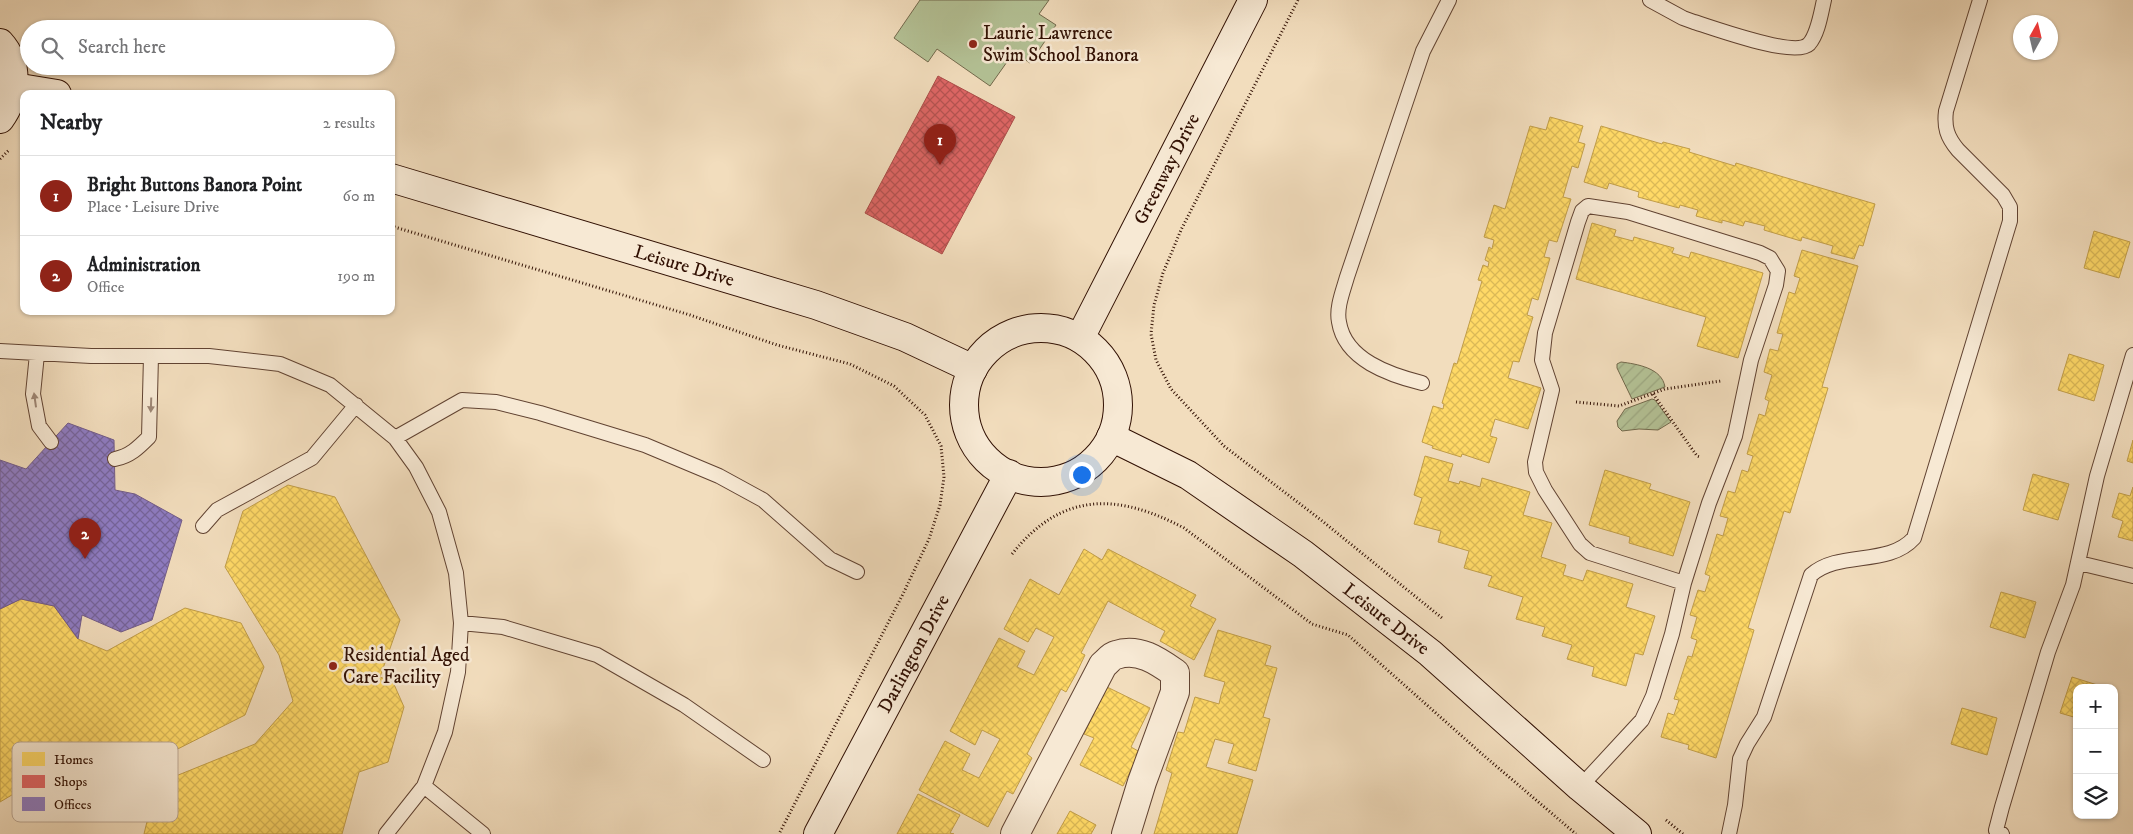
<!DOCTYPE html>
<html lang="en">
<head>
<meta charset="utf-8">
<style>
	:root { --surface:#fff; --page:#f2f2f2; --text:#202124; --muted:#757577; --line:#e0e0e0; --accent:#8f2418 }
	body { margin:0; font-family:"IM FELL DW Pica",serif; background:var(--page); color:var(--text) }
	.controls { position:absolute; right:15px; bottom:15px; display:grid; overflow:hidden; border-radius:10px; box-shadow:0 1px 4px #0004 }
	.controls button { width:45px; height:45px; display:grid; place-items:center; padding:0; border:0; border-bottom:1px solid var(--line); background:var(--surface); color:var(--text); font:25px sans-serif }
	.compass { position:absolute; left:2013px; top:15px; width:45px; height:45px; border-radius:50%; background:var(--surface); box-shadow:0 1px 4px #0004; rotate:8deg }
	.you { position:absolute; left:1081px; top:474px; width:18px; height:18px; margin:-12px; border:4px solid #fff; border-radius:50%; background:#1a73e8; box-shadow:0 0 0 8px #1a73e833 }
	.badge { display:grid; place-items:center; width:32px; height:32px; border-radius:50%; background:var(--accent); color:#fff; font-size:16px; font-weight:700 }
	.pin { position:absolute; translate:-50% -41px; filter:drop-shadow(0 1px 2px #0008) }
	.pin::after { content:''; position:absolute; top:26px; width:18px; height:15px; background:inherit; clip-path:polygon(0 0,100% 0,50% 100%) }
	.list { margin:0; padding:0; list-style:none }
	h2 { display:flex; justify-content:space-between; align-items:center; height:65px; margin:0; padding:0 20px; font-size:21px }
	h2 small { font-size:16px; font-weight:400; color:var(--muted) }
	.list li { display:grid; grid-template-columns:32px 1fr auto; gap:15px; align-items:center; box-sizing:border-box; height:80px; padding:0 20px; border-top:1px solid var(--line) }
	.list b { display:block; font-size:19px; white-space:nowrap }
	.list p { margin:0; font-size:16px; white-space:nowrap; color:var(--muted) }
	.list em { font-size:16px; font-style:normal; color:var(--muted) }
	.icon { flex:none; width:28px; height:28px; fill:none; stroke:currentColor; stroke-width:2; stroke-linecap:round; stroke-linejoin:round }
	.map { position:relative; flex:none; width:2133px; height:834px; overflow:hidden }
	.search { position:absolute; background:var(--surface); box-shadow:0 1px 4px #0004; left:20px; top:20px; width:375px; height:55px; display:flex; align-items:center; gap:12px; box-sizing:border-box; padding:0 18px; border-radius:28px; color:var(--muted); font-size:19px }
	.panel { position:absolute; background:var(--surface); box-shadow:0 1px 4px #0004; left:20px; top:90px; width:375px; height:225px; border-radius:10px }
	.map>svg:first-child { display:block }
</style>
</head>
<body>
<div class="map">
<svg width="2133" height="834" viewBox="0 0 2133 834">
	<defs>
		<pattern id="garden-furrows" width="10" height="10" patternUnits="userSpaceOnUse" patternTransform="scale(1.25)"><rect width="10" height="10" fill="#b4c296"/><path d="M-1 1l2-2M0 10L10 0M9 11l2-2" fill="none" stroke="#9ba680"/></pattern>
		<pattern id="homes-cross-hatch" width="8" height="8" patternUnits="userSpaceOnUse" patternTransform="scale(1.25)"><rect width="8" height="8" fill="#ffd966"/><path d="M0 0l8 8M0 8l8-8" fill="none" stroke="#dbb957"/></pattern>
		<pattern id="shops-cross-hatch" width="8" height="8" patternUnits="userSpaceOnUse" patternTransform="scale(1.25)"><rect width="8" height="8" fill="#e06666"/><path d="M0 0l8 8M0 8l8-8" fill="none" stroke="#b65352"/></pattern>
		<pattern id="offices-cross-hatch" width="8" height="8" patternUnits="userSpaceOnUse" patternTransform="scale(1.25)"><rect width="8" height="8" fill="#8e7cc3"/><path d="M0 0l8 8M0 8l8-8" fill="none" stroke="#75649c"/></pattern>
	</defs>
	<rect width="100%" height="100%" fill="#f2ddbd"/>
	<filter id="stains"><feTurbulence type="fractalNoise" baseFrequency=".004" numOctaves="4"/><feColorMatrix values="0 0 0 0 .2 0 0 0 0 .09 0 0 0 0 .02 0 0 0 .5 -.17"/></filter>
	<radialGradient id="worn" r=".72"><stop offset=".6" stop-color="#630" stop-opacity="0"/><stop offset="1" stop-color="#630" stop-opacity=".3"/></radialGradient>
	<!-- garden -->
	<path fill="url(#garden-furrows)" stroke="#72694c" d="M1621,362c16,2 41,6 44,25l-33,12 -15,-31v-4z
		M1652,399l3,1 16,22 -13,8 -19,-1 -17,2 -4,-4 -1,-6 8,-12z"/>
	<!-- pitch -->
	<path fill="#b4c296" stroke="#72694c" d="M920,0h129l-10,14 17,11 -26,38 -16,-11 -24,34 -53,-37 -9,13 -34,-24z"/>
	<!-- homes -->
	<path fill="url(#homes-cross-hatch)" stroke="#c19d48" d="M1550,117l33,9 -5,16 7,2 -7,24 -6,-2 -9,31 8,2 -14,43 -8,-2 -5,17 6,1 -12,42 -6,-2 -5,17 6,2 -14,45 -6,-1 -5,17 33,10 -13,41 -33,-10 -5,17 7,2 -8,25 -27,-9 -1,3 -29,-9 1,-2 -11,-4 11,-36 10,3 1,-5 -2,-1 12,-40 3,1 25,-83 -4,-1 5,-15 5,2 1,-5 -4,-2 4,-13 3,2 2,-9 -10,-3 10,-32 11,4 25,-83 16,4z
		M1601,126l61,18 1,-2 27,7 -1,3 46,14 1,-3 139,41 -12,42 -4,-1 -5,14 -23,-6 2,-7 -31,-9 -1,4 -37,-11 1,-4 -20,-5 -2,5 -21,-6v3l-26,-7 2,-6 -18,-5 -1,3 -41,-11 1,-5 -30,-9 -2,6 -23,-7z
		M1592,223l24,7 -2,6 19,5 1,-4 40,11 -2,5 17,5 2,-6 72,21 -25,85 -41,-12 9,-29 -130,-38z
		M2094,231l36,11 -11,36 -35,-10z
		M1802,250l56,16 -36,121 6,1 -38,125 -6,-2 -36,117 6,2 -38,128 -28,-9 1,-4 -28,-8 7,-24 6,2 5,-15 -5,-1 14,-43 4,1 5,-17 -6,-2 6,-21 -7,-2 8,-25 7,2 5,-16 -5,-2 12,-40 6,2 5,-18 -8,-2 8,-25 7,2 7,-23 6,2 5,-16 -6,-2 12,-40 6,2 4,-15 -4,-2 7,-24 -8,-3 6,-23 8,2 5,-17 -6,-1 12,-41 6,2 5,-16 -6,-2z
		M2069,354l35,11 -10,36 -36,-11z
		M2133,440v23l-6,-2z
		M1425,456l28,8 -5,17 11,3 1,-3 20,6 2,-9 48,14 -7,23 29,8 -11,34 25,8 -3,10 20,6 4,-11 46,14 -7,23 29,9 -12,39 -8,-2 -9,33 -34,-10 2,-9 -27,-8 5,-14 -30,-9 3,-9 -29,-8 7,-22 -35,-11 4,-10 -28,-8 5,-17 -31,-9 3,-11 -27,-7 8,-26 -8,-3z
		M1605,470l46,14 -2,5 41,13 -17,54 -44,-13 1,-6 -41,-12z
		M2033,474l36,10 -11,36 -35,-10z
		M288,485l47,12 65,123 -20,57 13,5 11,25 -16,55 -29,10 -17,62h-198l12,-50 99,-40 38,-43 -14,-46 -54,-88 18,-56z
		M2133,487v54l-15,-4 5,-16 -11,-4 7,-24 11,3z
		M1084,549l18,11 6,-11 88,46 -6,11 26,13 -22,41 -34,-19 5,-10 -57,-30 -27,52 4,2 -9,19 -10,18 -5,-3 -34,65 5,4 -7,13 -12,23 -6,-3 -19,36 -69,-37 26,-49 25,13 -8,16 17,8 21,-39 -18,-9 -7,15 -25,-14 49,-93 26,13 -8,16 17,8 20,-38 -18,-9 -8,14 -24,-13 26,-50 29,16z
		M2001,592l35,10 -11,36 -35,-11z
		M21,599l33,7 24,33 29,12 78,-43 56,15 23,44 -19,48 -101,51 12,18 -39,19 -15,-24 -3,12 -58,-16 1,-16 -11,-3 -4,30 -27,16v-193z
		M1218,630l53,16 -6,19 12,3 -14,49 7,2 -14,52 -28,-8 6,-19 -19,-5 -9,28 47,13 -16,54h-83l18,-61 -6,-3 12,-38 6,1 11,-36 24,7 2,-9 4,-13 -21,-6z
		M2072,677l35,11h-30v30l-17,-5z
		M1107,687l43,21 -19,39 9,5 -17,34 -43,-21 14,-27 -10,-4z
		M1962,708l35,10 -10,37 -36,-11z
		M918,794l42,21 -10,18 4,1h-57z
		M1070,811l26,14 -5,9h-34z"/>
	<!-- shops -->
	<path fill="url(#shops-cross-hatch)" stroke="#ac4c48" d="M938,76l77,41 -73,137 -77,-41z"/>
	<!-- offices -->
	<path fill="url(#offices-cross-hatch)" stroke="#725c89" d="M68,423l46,17 1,50 20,4 47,26 -30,100 -31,12 -39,-17 -4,24 -24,-33 -33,-7 -21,10v-149l26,9z"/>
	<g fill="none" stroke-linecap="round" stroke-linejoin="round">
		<!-- lane casing -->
		<g stroke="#614332" stroke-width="16">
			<path id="lane" d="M1650,0l33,18 11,4c20,6 101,36 115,22 9,-10 12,-31 15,-44
				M0,351l91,5h118l71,8 50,21 65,53 21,29 23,45 17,61 5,50 -3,49 -13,60 -21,54 -38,48
				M37,354l-4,40 6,32 12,16
				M1422,383c-32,-8 -77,-23 -83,-61 -3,-14 4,-31 8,-45l76,-226 26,-51
				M395,438l67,-38 34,2 44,11 105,32 74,31 44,24 67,59 27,13
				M115,459c15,-3 23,-11 34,-22l2,-81
				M203,526l14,-16 95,-52 44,-53
				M2079,563l54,13
				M461,623l42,4 94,28 87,50 79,55
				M424,786l59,48
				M1580,787l62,-67 11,-24 19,-62 12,-51 25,-80 26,-67 16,-76 25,-75 2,-14 -8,-13 -10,-5 -132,-41 -40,-6 -6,5 -4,11 -33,111 -3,27 10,30 -17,72 1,10 9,18 35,54 10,9 94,30
				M1729,834l6,-29 5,-46 7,-15 17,-27 47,-142c28,-25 77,-8 103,-37l96,-317v-14l-7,-12 -45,-45c-11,-13 -14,-23 -12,-39l34,-111
				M2002,834l-6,-4 6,-23 46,-155 25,-67 24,-109 36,-121"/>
		</g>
		<!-- street casing -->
		<g stroke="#614332" stroke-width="30">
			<path id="street" d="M1015,834l88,-169c4,-3 8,-9 13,-10 22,-8 42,6 59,18v19l-33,90 -16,52"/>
		</g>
		<!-- secondary casing -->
		<g stroke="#311003" stroke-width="30">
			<g id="secondary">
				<path d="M0,43c20,22 16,54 0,76"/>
				<path d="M14,87l43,7"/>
				<path id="s1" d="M391,178l425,127 89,32 68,32"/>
				<circle cx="1041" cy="405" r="77"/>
				<path id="s2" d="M1080,338l173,-338"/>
				<path id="s3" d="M1111,437l77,38 115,79 127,99 150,134 57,47"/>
				<path id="s4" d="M818,834l191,-360"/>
			</g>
		</g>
		<!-- path -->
		<path stroke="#311003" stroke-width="3" stroke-dasharray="1 2.5" stroke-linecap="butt" d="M1298,0l-117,230 -18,43 -9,32 -3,29 5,26 15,29 53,57 97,74 121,98
			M0,159l9,-9
			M391,226l299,89 87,30 73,19 44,22 31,29 16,31 3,31 -4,28 -11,34 -26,55 -124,240
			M1653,394l44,62 3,1
			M1576,402l43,4 46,-17 56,-8
			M1012,554c50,-63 106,-61 172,-26l128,96 36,11 134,119 94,80
			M1666,820l17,14"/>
		<!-- lane -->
		<use href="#lane" stroke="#f7e9d4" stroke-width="14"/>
		<!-- street -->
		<use href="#street" stroke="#f7e9d4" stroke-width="28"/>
		<!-- secondary -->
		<use href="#secondary" stroke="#f7e9d4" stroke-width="28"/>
	</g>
	<!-- one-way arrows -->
	<defs><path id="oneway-solid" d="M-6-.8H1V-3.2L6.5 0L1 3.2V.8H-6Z" transform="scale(1.25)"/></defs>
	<g fill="#9e8776">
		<use href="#oneway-solid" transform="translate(35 400) rotate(-98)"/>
		<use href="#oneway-solid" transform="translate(151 405) rotate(92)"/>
	</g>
	<!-- markers -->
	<g fill="#8f2418" stroke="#f7e9d4" stroke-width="2">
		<circle cx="973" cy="44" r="5"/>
		<circle cx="333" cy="666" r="5"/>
	</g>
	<g text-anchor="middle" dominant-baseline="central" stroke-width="5" stroke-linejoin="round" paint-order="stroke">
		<!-- poi labels -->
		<g font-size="19" fill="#311003" stroke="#f7e9d4" text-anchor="start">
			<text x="983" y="33">Laurie Lawrence<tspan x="983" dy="22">Swim School Banora</tspan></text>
			<text x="343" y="655">Residential Aged<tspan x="343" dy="22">Care Facility</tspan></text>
		</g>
		<!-- street labels -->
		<g font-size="19" fill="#311003" stroke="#f7e9d4">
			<text stroke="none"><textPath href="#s2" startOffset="190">Greenway Drive</textPath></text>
			<text stroke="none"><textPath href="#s1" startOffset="306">Leisure Drive</textPath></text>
			<text stroke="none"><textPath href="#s3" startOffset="331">Leisure Drive</textPath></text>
			<text stroke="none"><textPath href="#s4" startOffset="204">Darlington Drive</textPath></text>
		</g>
	</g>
	<!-- legend -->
	<rect x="12" y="742" width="166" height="80" rx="8" fill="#f7e9d4" stroke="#bca895" stroke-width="1"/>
	<rect x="22" y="752" width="23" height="14" fill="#ffd966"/>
	<rect x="22" y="775" width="23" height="13" fill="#e06666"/>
	<rect x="22" y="797" width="23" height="14" fill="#8e7cc3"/>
	<g font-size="14" fill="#311003">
		<text x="54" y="764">Homes</text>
		<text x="54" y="786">Shops</text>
		<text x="54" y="809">Offices</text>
	</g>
	<rect width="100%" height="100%" filter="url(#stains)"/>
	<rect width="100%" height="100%" fill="url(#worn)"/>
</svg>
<div class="controls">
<button>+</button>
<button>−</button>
<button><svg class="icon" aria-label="layers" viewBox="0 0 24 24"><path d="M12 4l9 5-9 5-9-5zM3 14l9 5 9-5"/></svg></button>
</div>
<svg class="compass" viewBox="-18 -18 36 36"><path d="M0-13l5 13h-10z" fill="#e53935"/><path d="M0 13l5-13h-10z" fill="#757577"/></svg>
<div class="you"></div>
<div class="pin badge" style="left:940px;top:165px">1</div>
<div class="pin badge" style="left:85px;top:559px">2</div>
<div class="search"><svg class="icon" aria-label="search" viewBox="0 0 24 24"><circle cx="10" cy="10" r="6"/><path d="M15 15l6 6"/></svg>Search here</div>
<section class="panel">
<h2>Nearby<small>2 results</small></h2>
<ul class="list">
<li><span class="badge">1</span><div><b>Bright Buttons Banora Point</b><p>Place · Leisure Drive</p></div><em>60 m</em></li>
<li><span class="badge">2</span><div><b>Administration</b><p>Office</p></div><em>190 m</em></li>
</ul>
</section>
</div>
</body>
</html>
